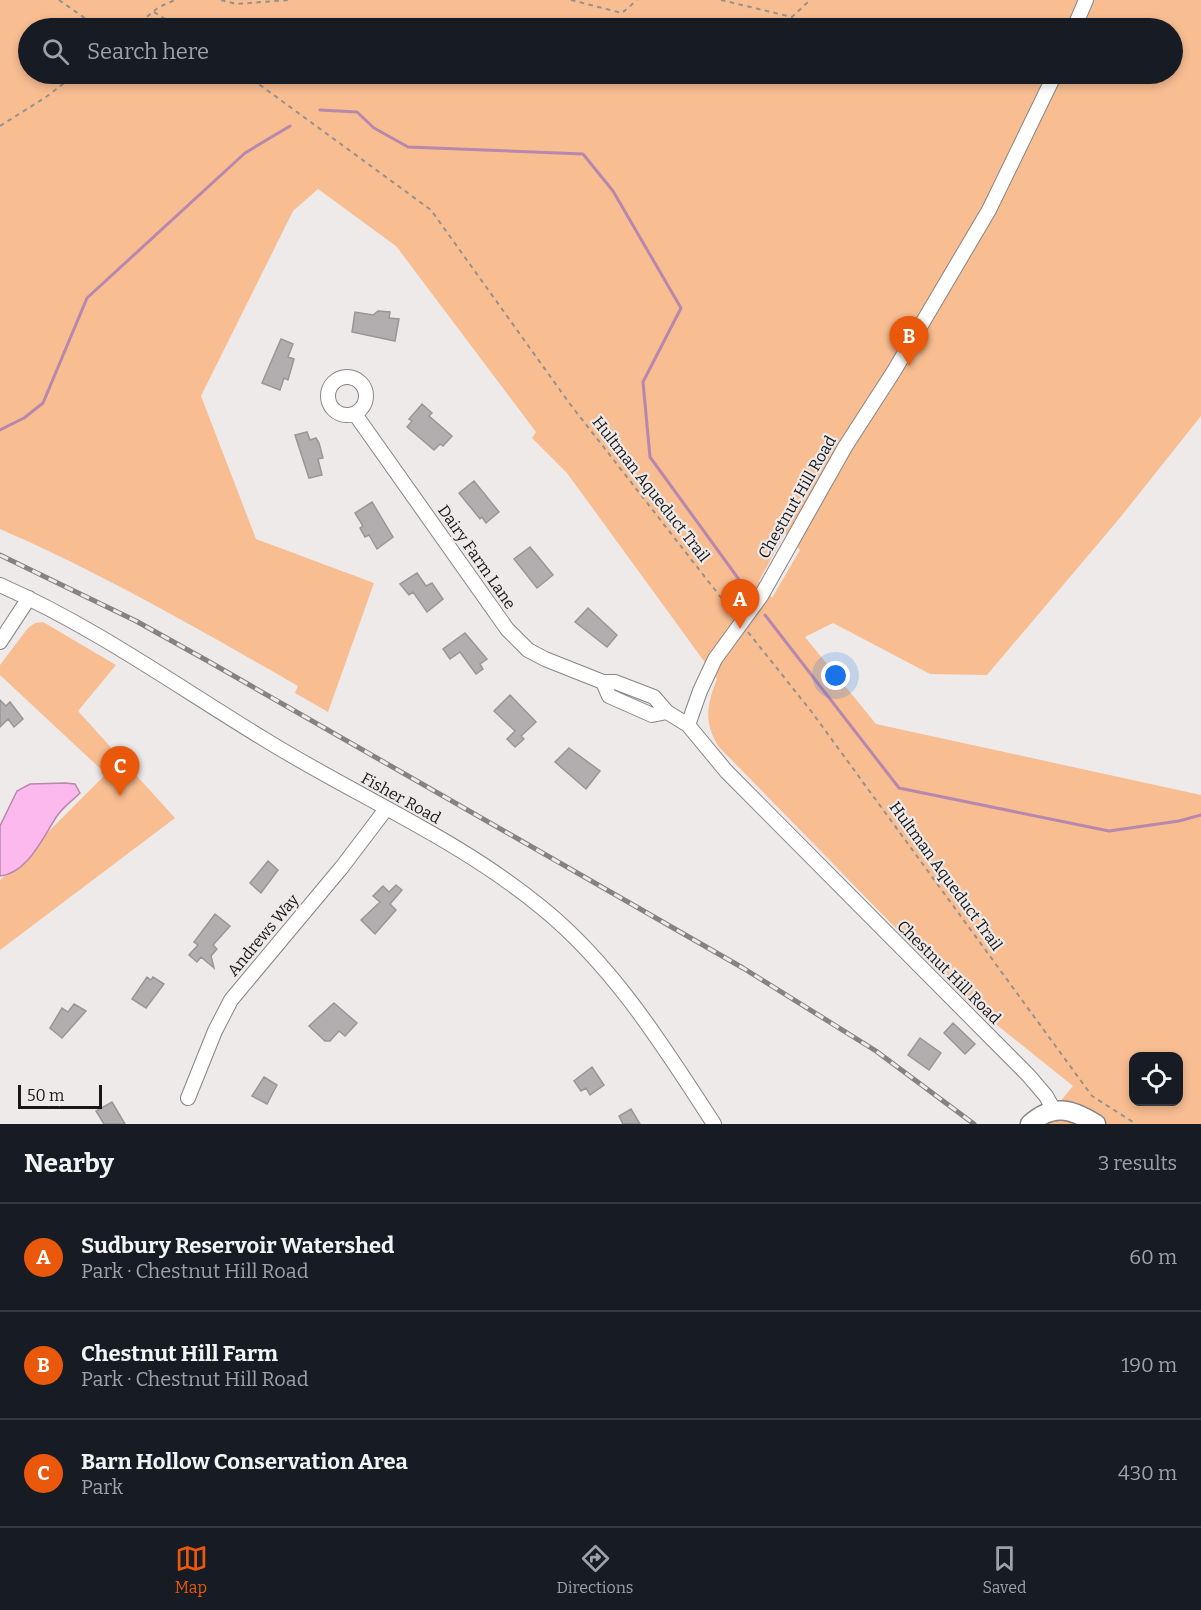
<!DOCTYPE html>
<html lang="en">
<head>
<meta charset="utf-8">
<style>
	:root { --surface:#171b24; --page:#242831; --text:#f1f3f6; --muted:#9ea1a6; --line:#363941; --accent:#ea580c }
	body { margin:0; font-family:Bitter,serif; background:var(--page); color:var(--text) }
	.controls { position:absolute; right:18px; bottom:18px; display:grid; overflow:hidden; border-radius:12px; box-shadow:0 3px 9px #0003 }
	.controls button { width:54px; height:54px; display:grid; place-items:center; padding:0; border:0; border-bottom:2px solid var(--line); background:var(--surface); color:var(--text); font:30px sans-serif }
	.scale { position:absolute; left:18px; bottom:15px; width:84px; box-sizing:border-box; padding-left:6px; border:3px solid #181616; border-top:0; font-size:16px; line-height:21px; white-space:nowrap; color:#181616; -webkit-text-stroke:4px #eeeaea; paint-order:stroke }
	.you { position:absolute; left:836px; top:676px; width:21px; height:21px; margin:-15px; border:4px solid #fff; border-radius:50%; background:#1a73e8; box-shadow:0 0 0 9px #1a73e833 }
	.badge { display:grid; place-items:center; width:39px; height:39px; border-radius:50%; background:var(--accent); color:#fff; font-size:20px; font-weight:700 }
	.pin { position:absolute; translate:-50% -50px; filter:drop-shadow(0 2px 3px #0008) }
	.pin::after { content:''; position:absolute; top:32px; width:21px; height:18px; background:inherit; clip-path:polygon(0 0,100% 0,50% 100%) }
	.list { margin:0; padding:0; list-style:none }
	h2 { display:flex; justify-content:space-between; align-items:center; height:78px; margin:0; padding:0 24px; font-size:26px }
	h2 small { font-size:20px; font-weight:400; color:var(--muted) }
	.list li { display:grid; grid-template-columns:39px 1fr auto; gap:18px; align-items:center; box-sizing:border-box; height:108px; padding:0 24px; border-top:2px solid var(--line) }
	.list b { display:block; font-size:22px; white-space:nowrap }
	.list p { margin:0; font-size:20px; white-space:nowrap; color:var(--muted) }
	.list em { font-size:20px; font-style:normal; color:var(--muted) }
	.icon { flex:none; width:33px; height:33px; fill:none; stroke:currentColor; stroke-width:2; stroke-linecap:round; stroke-linejoin:round }
	.map { position:relative; flex:none; width:1201px; height:1124px; overflow:hidden }
	.search { position:absolute; background:var(--surface); box-shadow:0 3px 9px #0003; left:18px; right:18px; top:18px; height:66px; display:flex; align-items:center; gap:15px; box-sizing:border-box; padding:0 21px; border-radius:33px; color:var(--muted); font-size:22px }
	.sheet { height:402px; background:var(--surface) }
	nav { display:flex; justify-content:space-around; align-items:center; box-sizing:border-box; height:84px; border-top:2px solid var(--line); background:var(--surface); font-size:16px; color:var(--muted) }
	nav a { display:grid; justify-items:center; gap:3px }
	nav .on { color:var(--accent) }
	.map>svg:first-child { display:block }
</style>
</head>
<body>
<div class="map">
<svg width="1201" height="1124" viewBox="0 0 1201 1124">
	<rect width="100%" height="100%" fill="#eeeaea"/>
	<!-- green -->
	<path fill="#f8bd91" fill-rule="evenodd" d="M0,0h1201v416l-82,103 -132,156 -57,-1 -97,-51 -28,14 71,87 325,71v329h-160l32,-38 -106,-85 -248,-254c-16,-24 -12,-43 -2,-68l-150,-206 -35,-35 4,-6 -140,-186 -78,-57 -25,22 -92,185 55,143 118,44 -46,129 -33,-19 3,-7c-98,-56 -194,-112 -298,-157zM28,28h1144v46h-1144zM785,533l15,17 -28,48 -13,-17zM1134,1056h44v46h-44z
		M43,622l73,43 -38,46 97,107 -175,132v-70l106,-106 -106,-99v-10l28,-37 7,-5z"/>
	<!-- water -->
	<path fill="#fbb9ee" stroke="#b788ad" stroke-width="1.5" d="M65,783l10,1 5,9c-8,8 -17,14 -23,23 -14,21 -29,57 -57,60v-50l17,-35 13,-7z"/>
	<g fill="none" stroke-linecap="round" stroke-linejoin="round">
		<!-- stream -->
		<path stroke="#b788ad" stroke-width="3" d="M320,110l37,2 17,16 34,19 175,7 30,37 68,117 -38,74 7,75 93,128
			M0,430l24,-12 19,-15 44,-105 158,-145 45,-27
			M765,615l134,173 210,43 70,-10 22,-6"/>
	</g>
	<!-- building -->
	<path fill="#b2aeaf" stroke="#9a9697" stroke-width="1.5" d="M378,311l12,1 -1,6 10,1 -4,22 -43,-9 3,-20 18,3z
		M281,339l12,5 -5,13 6,2 -6,21 -4,-2 -4,12 -18,-7z
		M422,404l10,9 -3,3 23,20 -9,10 -3,-2 -6,6 -27,-23 5,-6 -3,-2z
		M307,432l3,8 6,-2 3,5 4,15 -5,1 4,16 -13,3 -14,-43z
		M474,481l25,31 -13,11 -4,-6 -2,2 -21,-26z
		M372,502l21,35 -16,12 -8,-14 -4,2 -5,-9 3,-2 -8,-13z
		M530,547l23,28 -16,13 -23,-29z
		M417,573l9,13 6,-3 11,16 -16,13 -14,-20 -4,3 -9,-11z
		M588,608l29,27 -10,12 -32,-25z
		M465,633l22,26 -7,5 3,5 -7,5 -16,-22 -10,7 -7,-10z
		M510,695l26,27 -15,14 3,3 -9,8 -8,-8 8,-8 -21,-20z
		M0,700l6,6 4,-4 13,17 -9,8 -6,-8 -8,8z
		M569,748l31,23 -14,18 -31,-27z
		M268,861l10,9 -17,23 -11,-10z
		M396,885l6,5 -12,14 6,6 -21,24 -14,-14 19,-18 -7,-6 10,-10 6,6z
		M215,914l15,12 -17,19 4,4 -6,7 3,12 -13,-11 -4,5 -8,-7 9,-10 -4,-3z
		M147,977l4,3 2,-3 11,7 -18,24 -14,-9z
		M334,1003l23,20 -12,13 -6,-5 -9,10h-5l-16,-15z
		M74,1004l12,7 -24,27 -12,-10 12,-20 6,4z
		M953,1023l22,21 -10,10 -21,-21z
		M920,1038l21,15 -12,17 -21,-15z
		M592,1067l12,18 -14,10 -4,-7 -5,3 -7,-10z
		M264,1077l13,8 -10,19 -15,-8z
		M112,1102l13,22h-21l-8,-13z
		M631,1109l9,15h-17l-4,-8z"/>
	<g fill="none" stroke-linecap="round" stroke-linejoin="round">
		<!-- minor casing -->
		<g stroke="#898484" stroke-width="16">
			<path id="minor" d="M1074,28l12,-28
				M328 396a19 19 0 1 1 38 0a19 19 0 1 1-38 0Z
				M355,414l152,215 21,21 17,9 58,23
				M0,585c93,41 177,101 264,154 92,57 193,99 277,168 72,58 123,140 173,217
				M0,642l29,-44
				M667,712l-15,3 -43,-19 -6,-14h12l39,15 13,15 21,13 38,46 303,305 17,20 8,14
				M688,725l12,-34 15,-32 46,-63 84,-149 49,-76 95,-161 66,-136
				M188,1098l27,-67 16,-31 111,-133 44,-58"/>
		</g>
		<!-- major casing -->
		<g stroke="#898484" stroke-width="21">
			<path id="major" d="M1030,1124c23,-21 42,-15 66,0"/>
		</g>
		<!-- path -->
		<path stroke="#949191" stroke-width="2" stroke-dasharray="4.5 4.5" stroke-linecap="butt" d="M59,0l40,28
			M221,0l15,4 53,-4
			M571,0l51,13 15,-13
			M721,0l71,17 18,-17
			M154,12l25,16
			M133,28l26,-21 16,-7
			M245,74l186,136 139,194 163,209
			M0,126l46,-29 30,-23
			M748,632l63,79 281,385 44,28"/>
		<!-- minor -->
		<use href="#minor" stroke="#fff" stroke-width="14"/>
		<!-- major -->
		<use href="#major" stroke="#fff" stroke-width="18"/>
		<!-- rail casing -->
		<g stroke="#858282" stroke-width="5">
			<path id="rail" d="M0,555l136,66 70,39 537,308 133,83 98,73"/>
		</g>
		<!-- rail -->
		<use href="#rail" stroke="#eeeaea" stroke-width="3" stroke-dasharray="9" stroke-linecap="butt"/>
	</g>
	<g text-anchor="middle" dominant-baseline="central" stroke-width="4.5" stroke-linejoin="round" paint-order="stroke">
		<!-- street labels -->
		<g font-size="16" fill="#181616" stroke="#eeeaea">
			<text transform="translate(651 489) rotate(52)">Hultman Aqueduct Trail</text>
			<text transform="translate(797 497) rotate(-60)">Chestnut Hill Road</text>
			<text transform="translate(477 557) rotate(55)">Dairy Farm Lane</text>
			<text transform="translate(401 798) rotate(29)">Fisher Road</text>
			<text transform="translate(946 876) rotate(54)">Hultman Aqueduct Trail</text>
			<text transform="translate(263 935) rotate(-50)">Andrews Way</text>
			<text transform="translate(949 972) rotate(45)">Chestnut Hill Road</text>
		</g>
	</g>
</svg>
<div class="controls">
<button><svg class="icon" aria-label="locate" viewBox="0 0 24 24"><circle cx="12" cy="12" r="6"/><path d="M12 2v4M12 18v4M2 12h4M18 12h4"/></svg></button>
</div>
<div class="scale">50 m</div>
<div class="you"></div>
<div class="pin badge" style="left:740px;top:629px">A</div>
<div class="pin badge" style="left:909px;top:366px">B</div>
<div class="pin badge" style="left:120px;top:796px">C</div>
<div class="search"><svg class="icon" aria-label="search" viewBox="0 0 24 24"><circle cx="10" cy="10" r="6"/><path d="M15 15l6 6"/></svg>Search here</div>
</div>
<section class="sheet">
<h2>Nearby<small>3 results</small></h2>
<ul class="list">
<li><span class="badge">A</span><div><b>Sudbury Reservoir Watershed</b><p>Park · Chestnut Hill Road</p></div><em>60 m</em></li>
<li><span class="badge">B</span><div><b>Chestnut Hill Farm</b><p>Park · Chestnut Hill Road</p></div><em>190 m</em></li>
<li><span class="badge">C</span><div><b>Barn Hollow Conservation Area</b><p>Park</p></div><em>430 m</em></li>
</ul>
</section>
<nav>
<a class="on"><svg class="icon" aria-label="map" viewBox="0 0 24 24"><path d="M3 6l6-2 6 2 6-2v14l-6 2-6-2-6 2zM9 4v14M15 6v14"/></svg>Map</a>
<a><svg class="icon" aria-label="directions" viewBox="0 0 24 24"><path d="M12 3l9 9-9 9-9-9zM9 14v-3h6M13 9l2 2-2 2"/></svg>Directions</a>
<a><svg class="icon" aria-label="saved" viewBox="0 0 24 24"><path d="M7 4h10v16l-5-4-5 4z"/></svg>Saved</a>
</nav>
</body>
</html>
